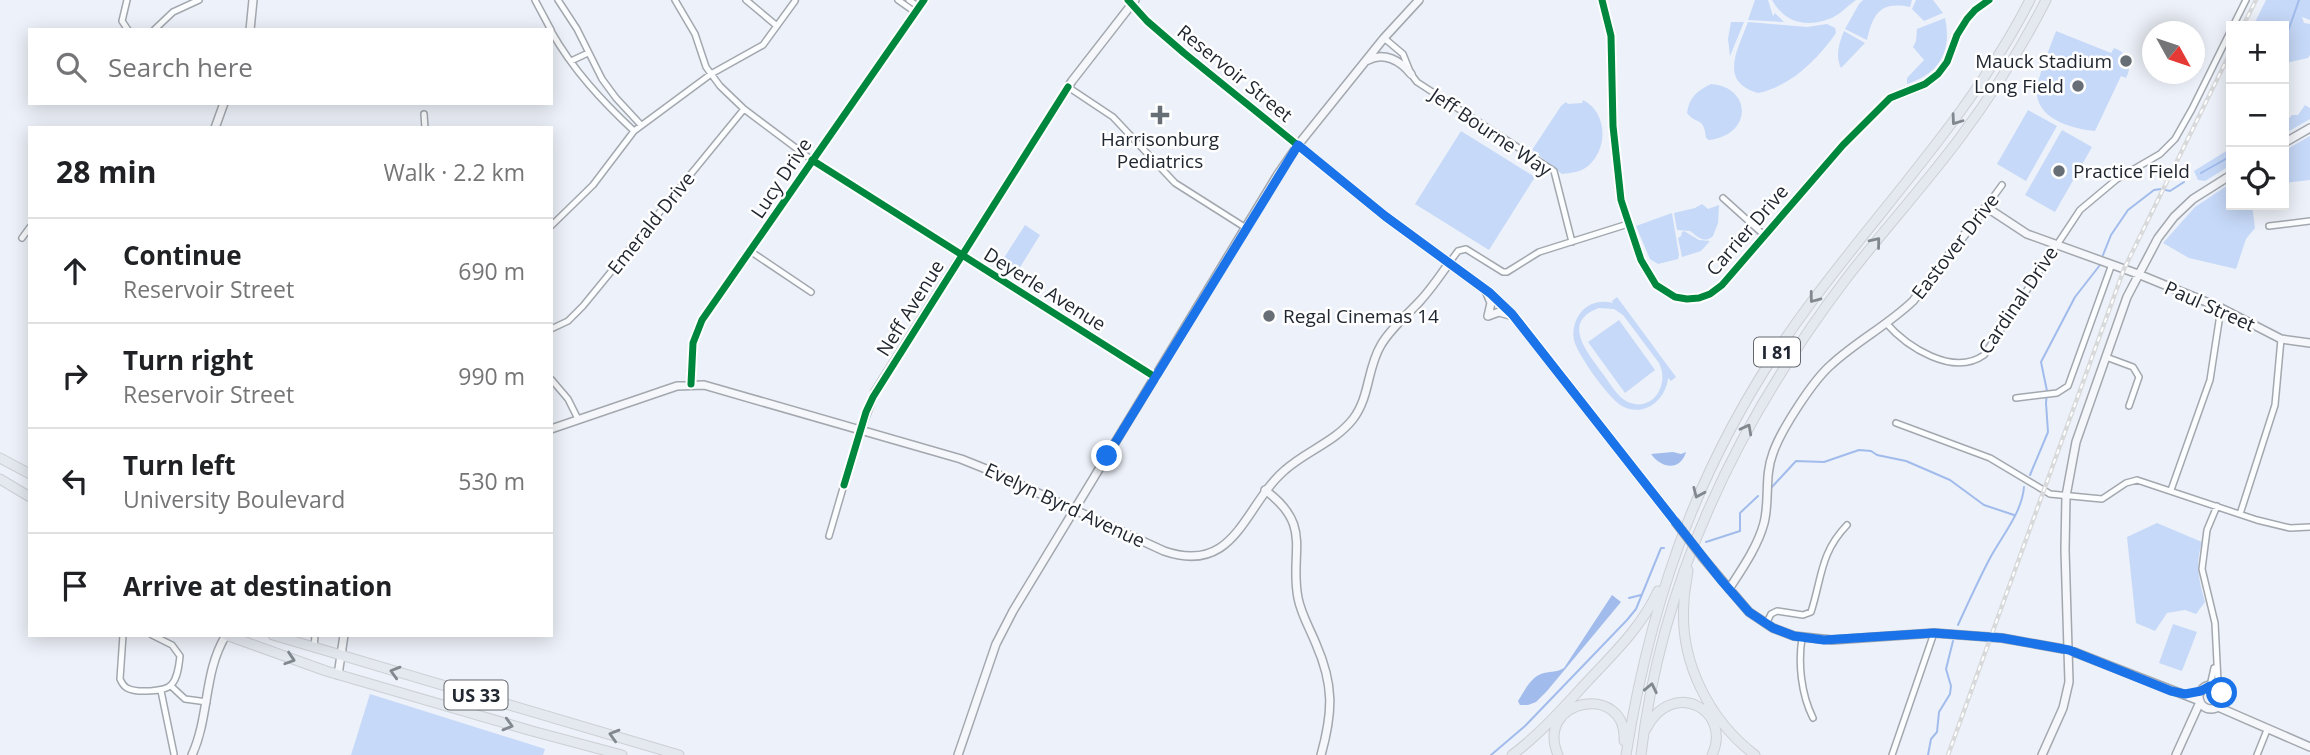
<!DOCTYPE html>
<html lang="en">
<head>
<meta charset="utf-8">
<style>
	:root { --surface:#fff; --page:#f2f2f2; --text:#202124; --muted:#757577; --line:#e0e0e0 }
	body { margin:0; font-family:"Open Sans",sans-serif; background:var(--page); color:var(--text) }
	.controls { position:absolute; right:21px; top:21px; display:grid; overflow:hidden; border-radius:0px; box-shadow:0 4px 18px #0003 }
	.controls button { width:63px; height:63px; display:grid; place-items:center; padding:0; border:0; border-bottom:2px solid var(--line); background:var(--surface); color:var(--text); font:35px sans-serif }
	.compass { position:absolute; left:2142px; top:21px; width:63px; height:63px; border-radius:50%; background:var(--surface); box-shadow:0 4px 18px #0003; rotate:130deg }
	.stop { position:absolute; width:21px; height:21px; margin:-16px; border:5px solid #1a73e8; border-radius:50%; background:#fff }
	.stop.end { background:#1a73e8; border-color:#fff; box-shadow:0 2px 7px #0008 }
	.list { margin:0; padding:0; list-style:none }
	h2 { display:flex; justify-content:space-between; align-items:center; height:91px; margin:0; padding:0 28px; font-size:30px }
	h2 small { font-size:23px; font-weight:400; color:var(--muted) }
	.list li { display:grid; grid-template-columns:46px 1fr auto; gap:21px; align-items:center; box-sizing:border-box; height:105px; padding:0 28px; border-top:2px solid var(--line) }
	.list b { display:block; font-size:26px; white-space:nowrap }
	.list p { margin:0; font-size:23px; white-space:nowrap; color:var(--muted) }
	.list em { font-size:23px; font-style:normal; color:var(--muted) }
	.icon { flex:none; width:38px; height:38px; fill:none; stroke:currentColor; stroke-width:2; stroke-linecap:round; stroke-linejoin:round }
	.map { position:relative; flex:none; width:2310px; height:755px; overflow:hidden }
	.search { position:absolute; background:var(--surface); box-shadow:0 4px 18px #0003; left:28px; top:28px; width:525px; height:77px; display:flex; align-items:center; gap:18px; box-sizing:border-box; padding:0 24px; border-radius:0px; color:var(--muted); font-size:26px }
	.panel { position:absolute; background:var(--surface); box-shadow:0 4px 18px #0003; left:28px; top:126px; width:525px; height:511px; border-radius:0px }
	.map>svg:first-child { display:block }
</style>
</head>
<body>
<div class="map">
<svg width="2310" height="755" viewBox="0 0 2310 755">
	<rect width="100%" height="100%" fill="#edf1f9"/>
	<!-- green -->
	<path fill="#c6d9f8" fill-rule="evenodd" d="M1755,0h13l5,16 2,-3 9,9 -36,-2z
		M1772,0h84c-9,6 -17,16 -27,19 -24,9 -45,3 -57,-19z
		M1863,0h49l-2,7c-30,-6 -37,7 -43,33l-22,-11 14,-25z
		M1916,0h17l10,13 -19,8 -12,-12z
		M2266,0h44v20l-8,-3 2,6 6,1v31l-2,3 -18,4 -6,-1v-35h-31z
		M1945,18c7,34 -5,55 -38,66v-6l17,-18 -11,-13 3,-6 1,-12z
		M1731,22h13l-14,34 -2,-17z
		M1748,22l59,5 20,-3 8,4 1,5c-19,27 -45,53 -78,60 -40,-11 -20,-44 -10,-71z
		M1844,31l21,12 -24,25c-6,-12 -2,-25 3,-37z
		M2056,31l55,22 3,-5c15,6 19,15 12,30l-5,-2 -26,55c-20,-2 -55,-10 -58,-36 -2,-13 14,-50 19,-64z
		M1711,84c41,3 42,51 -2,56l-3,-2c-2,-22 -10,-13 -19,-25 2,-16 10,-22 24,-29z
		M1583,100c24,12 26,48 5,66 -7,6 -17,7 -26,8l-30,-24 29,-44 5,-4 2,2 14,-1z
		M2305,105l5,3v11l-26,15v-10l8,-9h6z
		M2028,110l29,16 -31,55 -29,-17z
		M2062,130l30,17 -37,65 -30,-17z
		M1461,131l74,46 -46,73 -74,-46z
		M2310,136v44l-26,3v-32z
		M2231,148v17l-26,16 -7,-1 -4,-9z
		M2231,183v22h21l3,23 -9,11 -10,30 -47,-11 -26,-15 32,-36z
		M1702,204l6,5 11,-4 -1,18 -5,13c-9,8 -15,1 -23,-5l-13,-1 -3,-17 21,-5z
		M1672,213l7,42 -1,4 -20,5 -8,-5 -14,-33z
		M1025,225l15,10 -26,42 -18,-11 4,-6 2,1z
		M1684,231l15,9 11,1 -9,10 -19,6 -4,-19 3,-2 1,-4z
		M1617,297l59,80 -5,4 -3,-3c-2,22 -24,40 -46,28 -13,-7 -45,-52 -48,-66 -2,-10 1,-22 9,-30 8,-8 19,-10 30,-7l-1,-2zM1599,308l15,1 9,6 36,48c11,21 -6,50 -31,39 -11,-5 -18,-19 -25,-28 -15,-21 -43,-52 -4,-66z
		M1619,320l36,50 -30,23 -37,-51z
		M2157,523l45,19c-7,22 -3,39 3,60l-9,12 -11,-4 -18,3 -12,18 -19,-8 -9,-86z
		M2173,624l24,8 -15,39 -23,-8z
		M370,694l175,55 -2,6h-192z"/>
	<!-- water -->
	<path fill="#a1bcec" d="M1673,452l8,2 5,-2c-6,20 -25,16 -35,2z
		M1612,595l9,7 -74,89 -11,11 -8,3h-8l-2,-4c6,-9 12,-23 23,-27 8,-3 15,-1 23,-6z"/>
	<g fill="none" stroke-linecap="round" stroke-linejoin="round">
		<!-- stream -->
		<path stroke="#a1bcec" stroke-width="2" d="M2284,51l2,-14 13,-37
			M2201,173l30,-17
			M2103,255l8,-20 17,-25 26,-20 7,-1 9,2 14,-9
			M2030,475l18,-43 -2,-29 1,-12 -6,-29 34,-65 25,-32
			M1771,488l25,-27 28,1 35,-12 12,1 6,4 29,6 44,19 34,25 30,10
			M1706,542l34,-11v-18l18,-17
			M1629,598l12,-3
			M1958,625c10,-22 20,-44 31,-65 12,-23 33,-47 35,-73
			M1491,755l34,-29 102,-106 9,-11 25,-61h3
			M1928,755l3,-16 6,-7 2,-20 11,-18 1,-8 -5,-17 7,-28"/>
		<!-- street casing -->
		<g stroke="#a3a8af" stroke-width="8">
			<path id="street" d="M127,0l-5,21 6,9
				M535,0l16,30
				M558,0l19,29 25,50 14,19 25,27
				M675,0l20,34 11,33 14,19 24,23 68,51
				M746,0l31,26
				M898,0l17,12
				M909,0l10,7
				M2233,26l13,-26
				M154,30l19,-18 26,-12
				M551,31c22,39 51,70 83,100
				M1384,38l19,16 8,20 6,8 137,89 18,71
				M571,61l17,-8
				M1068,87l45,30 62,66 71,45
				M424,114l1,14
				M1723,198l41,37
				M1986,207l16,-22
				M551,226l42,-41 41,-54 77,-57 52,-29 32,-44
				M2269,226l41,-5
				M22,238l8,-11
				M750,251l61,41
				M1449,263l9,-12 8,-2 37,23h4l32,-20 89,-28
				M1886,323c21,24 67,54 98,32l96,-145 37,-31 43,-25 15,-15 17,-30 39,-79
				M551,329l17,-8 15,-15 161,-197
				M2106,357l27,10 6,10 -10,29
				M551,379l17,20 10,20
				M2016,398l41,-5 11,-7 44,-122
				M1896,423l94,35 60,36 52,5 24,-16 11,-3 120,40 33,8 20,-1
				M2171,490l39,-110 11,-72
				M2217,506l-10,24 -5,39 13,54 3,59 2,8
				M2240,514l35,-109 6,-66
				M829,536l31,-106
				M1766,624l5,-10 6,-3 26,4 8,-3c11,-34 9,-59 36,-87
				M123,635l-3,44c2,4 3,7 7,9 9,5 39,4 45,-4 6,-7 7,-19 8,-28l-8,-11 -20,-10
				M1802,638c-4,25 -1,56 11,80
				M314,648l1,-13
				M171,686l14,13 22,3
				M2210,686l4,-18
				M161,691l13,63
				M1892,755l42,-122
				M2257,755l10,-25"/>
		</g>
		<!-- secondary casing -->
		<g stroke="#a3a8af" stroke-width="10">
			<path id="secondary" d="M1128,0l19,21 37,32 201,163 105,77 29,29 154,197
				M1602,0l9,36 2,90 8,74 20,60 15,25 19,12 12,2 12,-1 11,-4 12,-9 121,-140 47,-47 35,-14 13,-10 9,-12 10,-27 10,-16 8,-9 14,-10
				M250,30l3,-30
				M1368,60c16,-8 32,0 43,14
				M215,128l9,-25
				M2284,143l26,-15
				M812,160l343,217
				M1487,293l4,10 -3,13
				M1488,316l11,-4 11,3
				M691,384l2,-41 9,-23 222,-320
				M551,429l126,-43 27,-1 257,74 25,10 178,82c72,25 80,-46 121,-81 21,-19 50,-28 68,-51 17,-22 14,-51 28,-74 10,-17 26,-30 39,-44 11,-12 20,-25 29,-38
				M860,430l15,-38 197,-311 63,-81
				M1265,490c49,36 24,62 33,108 3,16 12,31 18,46 18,41 17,68 5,111
				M1703,558l46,54 24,16 21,8 38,4 102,-7 68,5 67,12 131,51
				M1729,589c13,-20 29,-43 35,-66 6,-23 0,-47 9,-70 8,-23 40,-73 59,-89 25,-23 56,-39 81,-63l73,-94 41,27 111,40 83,34 60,31 29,4
				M338,675l6,-40
				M2199 697a12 12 0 1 1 24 0a12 12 0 1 1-24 0Z
				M2218,707l92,40
				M192,755c18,-40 11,-82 34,-120
				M958,755l38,-111 17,-33 265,-437 20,-29 86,-107 35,-38
				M2042,755l21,-47 6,-26 -4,-132 1,-54 10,-54 51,-145 31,-59 16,-21 19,-18 38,-24
				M2176,755l24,-53"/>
		</g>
		<!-- highway casing -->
		<g stroke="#cccfd3" stroke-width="11">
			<path id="highway" d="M0,458l30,16
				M0,479l30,18
				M1688,570c-1,11 -4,22 -4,32 -5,59 25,118 71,153
				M226,635l100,36 206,60 90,24
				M273,635l406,120
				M1646,729c26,-52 87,-19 66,26
				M1512,755c27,-20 50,-46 73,-71 27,-29 56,-56 73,-93
				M1558,755c-24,-57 70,-73 66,-14
				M1626,755c27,-170 81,-313 184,-451 75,-101 162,-191 220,-304
				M1641,755c20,-176 99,-336 205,-476 36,-47 77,-92 113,-140 33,-44 62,-90 87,-139"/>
		</g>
		<!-- street -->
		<use href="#street" stroke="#fcfdfe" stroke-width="5"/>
		<!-- secondary -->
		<use href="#secondary" stroke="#f6f7fa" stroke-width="7"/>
		<!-- highway -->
		<use href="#highway" stroke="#e4e9f0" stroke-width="9"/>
		<!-- rail casing -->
		<g stroke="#d8d9db" stroke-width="4.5">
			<path id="rail" d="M2243,26l13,-26
				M1948,755l176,-486 107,-218"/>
		</g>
		<!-- rail -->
		<use href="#rail" stroke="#fff" stroke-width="2" stroke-dasharray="5" stroke-linecap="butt"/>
		<!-- secondary-bridge casing -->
		<g stroke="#a3a8af" stroke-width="10" stroke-linecap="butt">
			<path id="secondary-bridge" d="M1673,519l30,39"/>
		</g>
		<!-- secondary-bridge -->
		<use href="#secondary-bridge" stroke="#f6f7fa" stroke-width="7"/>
		<!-- cycleway casing -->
		<g stroke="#fff" stroke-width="11">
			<path id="cycleway" d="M1128,0l19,21 37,32 201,163 105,77 29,29 154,197
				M1602,0l9,36 2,90 8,74 20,60 15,25 19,12 12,2 12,-1 11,-4 12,-9 121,-140 47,-47 35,-14 13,-10 9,-12 10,-27 10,-16 8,-9 14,-10
				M812,160l343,217
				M691,384l2,-41 9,-23 222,-320
				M844,485l22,-73 7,-15 195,-310"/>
		</g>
		<!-- cycleway -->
		<use href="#cycleway" stroke="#00873e" stroke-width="7"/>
	</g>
	<!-- one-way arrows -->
	<defs><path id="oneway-chevron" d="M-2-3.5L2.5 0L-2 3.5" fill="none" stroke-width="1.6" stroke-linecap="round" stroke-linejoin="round" transform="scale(1.75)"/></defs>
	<g stroke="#828890">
		<use href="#oneway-chevron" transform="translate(1956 120) rotate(126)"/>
		<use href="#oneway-chevron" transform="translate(1876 242) rotate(-51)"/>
		<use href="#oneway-chevron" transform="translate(1814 298) rotate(127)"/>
		<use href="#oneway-chevron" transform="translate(1747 429) rotate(-62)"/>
		<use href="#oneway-chevron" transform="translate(1698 493) rotate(114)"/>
		<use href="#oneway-chevron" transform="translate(290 659) rotate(18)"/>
		<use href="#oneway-chevron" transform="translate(395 672) rotate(-164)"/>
		<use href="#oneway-chevron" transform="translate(1651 688) rotate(-78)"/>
		<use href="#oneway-chevron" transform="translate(508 725) rotate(16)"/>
		<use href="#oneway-chevron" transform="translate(614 735) rotate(-164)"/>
	</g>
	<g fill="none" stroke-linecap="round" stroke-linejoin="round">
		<!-- route -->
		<path stroke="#1a73e8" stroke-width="9" d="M1107,456l191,-311 87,71 105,77 22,21 209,266 28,32 24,16 21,8 30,4 110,-7 68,5 67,12 102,41 14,3 16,-3 9,-5 7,1 5,6"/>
	</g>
	<!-- markers -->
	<g fill="#686e76" stroke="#fff" stroke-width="2.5">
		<circle cx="2126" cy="61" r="7"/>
		<circle cx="2078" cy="86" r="7"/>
		<path d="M1156.5 104.5h7v7h7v7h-7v7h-7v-7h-7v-7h7z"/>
		<circle cx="2059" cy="171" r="7"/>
		<circle cx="1269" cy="316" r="7"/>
	</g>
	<g text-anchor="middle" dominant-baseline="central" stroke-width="5" stroke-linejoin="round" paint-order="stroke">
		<!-- shield labels -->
		<g fill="#fff" stroke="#64686e" stroke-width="2">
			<rect x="1754" y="337.5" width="46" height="29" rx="5"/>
			<rect x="444.5" y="680.5" width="63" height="29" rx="5"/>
		</g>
		<g font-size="18" font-weight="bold" fill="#212730">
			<text x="1777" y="352">I 81</text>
			<text x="476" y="695">US 33</text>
		</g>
		<!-- poi labels -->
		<g font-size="19" fill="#212730" stroke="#fff" text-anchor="end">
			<text x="2112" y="61">Mauck Stadium</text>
			<text x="2064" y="86">Long Field</text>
			<text x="1160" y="139" text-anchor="middle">Harrisonburg<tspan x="1160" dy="22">Pediatrics</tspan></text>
			<text x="2073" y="171" text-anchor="start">Practice Field</text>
			<text x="1283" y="316" text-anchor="start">Regal Cinemas 14</text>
		</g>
		<!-- street labels -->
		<g font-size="19" fill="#212730" stroke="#fff">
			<text transform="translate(1235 73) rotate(39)">Reservoir Street</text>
			<text transform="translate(1491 132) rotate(34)">Jeff Bourne Way</text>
			<text transform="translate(781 178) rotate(-56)">Lucy Drive</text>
			<text transform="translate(651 223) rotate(-51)">Emerald Drive</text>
			<text transform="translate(1747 230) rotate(-49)">Carrier Drive</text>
			<text transform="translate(1955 246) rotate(-52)">Eastover Drive</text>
			<text transform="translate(1045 289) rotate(32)">Deyerle Avenue</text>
			<text transform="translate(2018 300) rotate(-56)">Cardinal Drive</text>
			<text transform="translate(2210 306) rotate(24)">Paul Street</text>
			<text transform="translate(910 308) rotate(-58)">Neff Avenue</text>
			<text transform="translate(1065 505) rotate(25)">Evelyn Byrd Avenue</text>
		</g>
	</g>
</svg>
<div class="controls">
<button>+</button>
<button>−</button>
<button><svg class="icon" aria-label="locate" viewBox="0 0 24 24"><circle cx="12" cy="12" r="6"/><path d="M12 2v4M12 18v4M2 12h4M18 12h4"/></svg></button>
</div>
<svg class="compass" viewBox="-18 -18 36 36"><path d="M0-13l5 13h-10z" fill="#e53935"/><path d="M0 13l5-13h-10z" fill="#757577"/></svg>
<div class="stop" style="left:2222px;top:693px"></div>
<div class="stop end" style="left:1107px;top:456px"></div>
<div class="search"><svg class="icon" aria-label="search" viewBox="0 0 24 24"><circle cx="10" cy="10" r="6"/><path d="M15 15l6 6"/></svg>Search here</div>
<section class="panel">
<h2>28 min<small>Walk · 2.2 km</small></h2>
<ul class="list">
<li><svg class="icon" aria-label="ahead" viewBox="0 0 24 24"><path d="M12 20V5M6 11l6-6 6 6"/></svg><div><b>Continue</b><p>Reservoir Street</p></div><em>690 m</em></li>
<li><svg class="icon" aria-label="right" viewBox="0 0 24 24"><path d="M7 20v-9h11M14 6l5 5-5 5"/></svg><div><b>Turn right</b><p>Reservoir Street</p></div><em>990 m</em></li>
<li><svg class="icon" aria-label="left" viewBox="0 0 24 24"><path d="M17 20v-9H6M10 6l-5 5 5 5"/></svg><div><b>Turn left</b><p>University Boulevard</p></div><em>530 m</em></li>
<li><svg class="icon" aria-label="arrive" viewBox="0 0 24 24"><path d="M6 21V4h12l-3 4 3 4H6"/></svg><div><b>Arrive at destination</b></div></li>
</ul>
</section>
</div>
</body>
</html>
